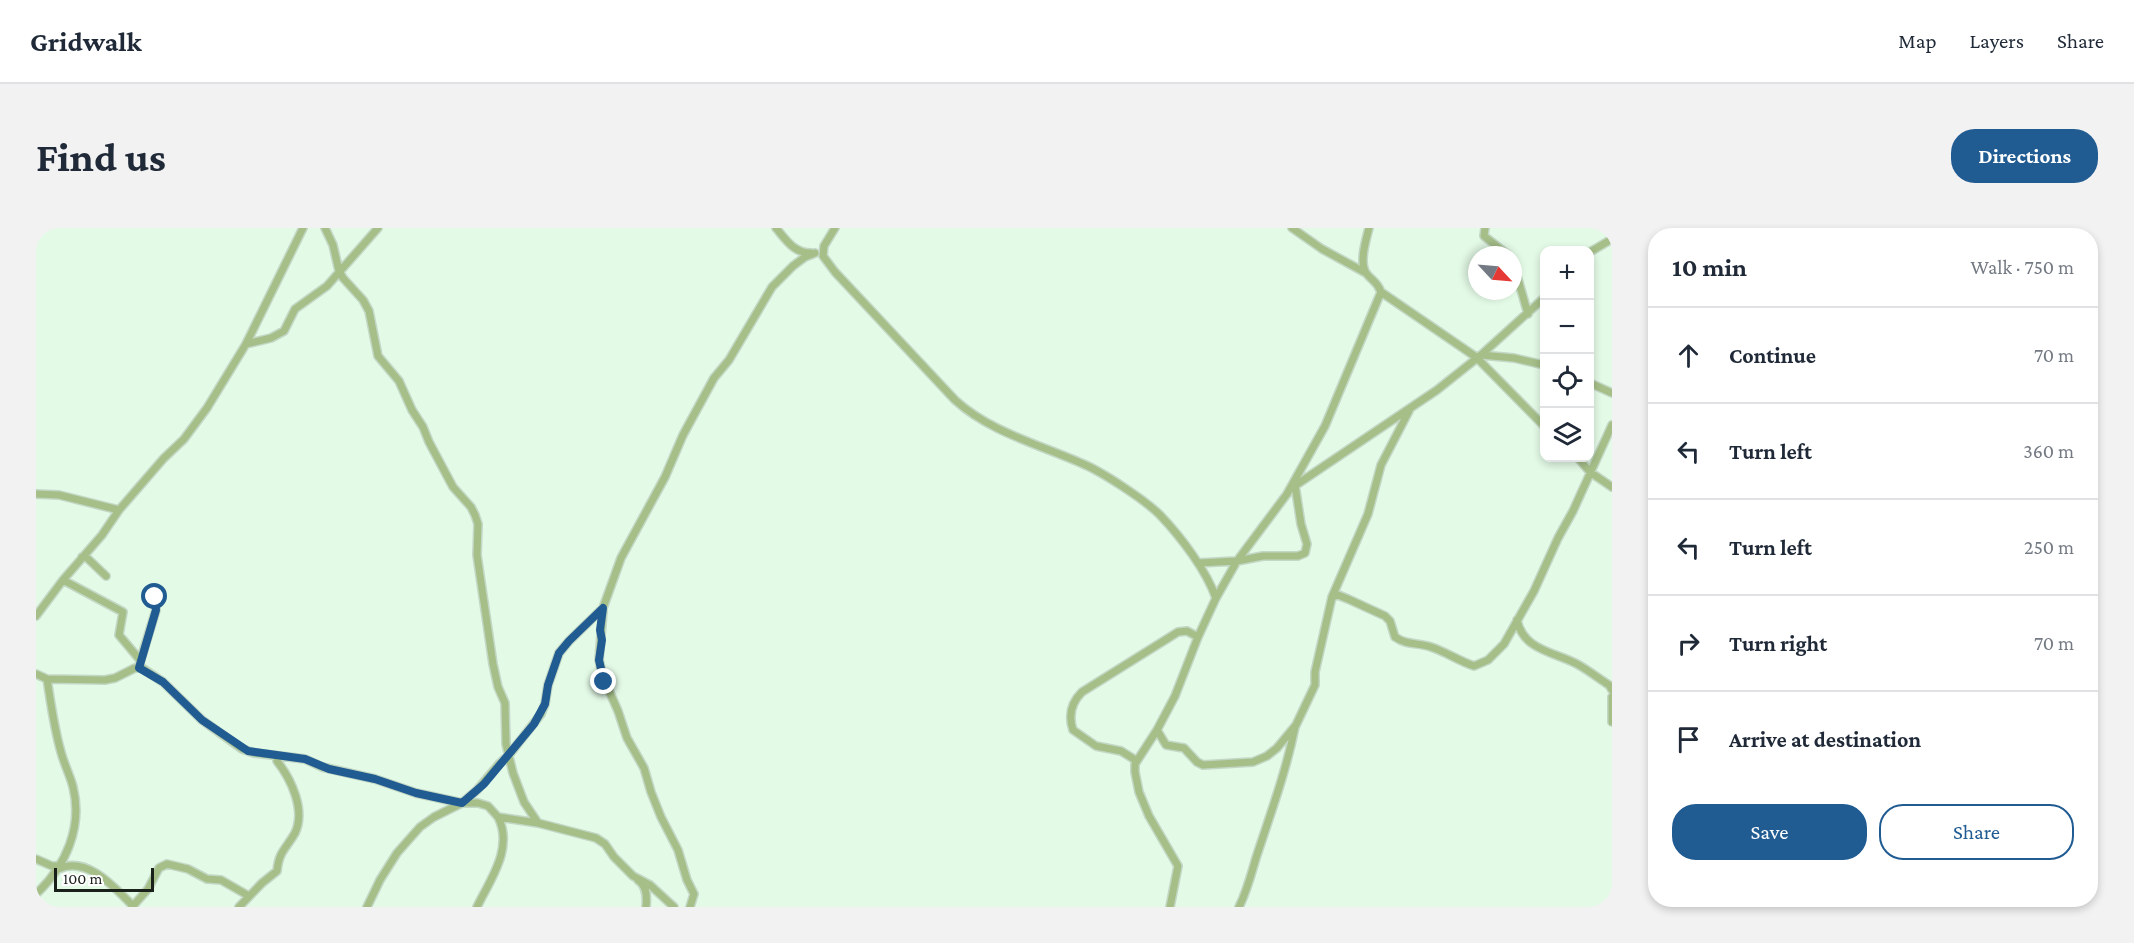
<!DOCTYPE html>
<html lang="en">
<head>
<meta charset="utf-8">
<style>
	:root { --surface:#fff; --page:#f2f2f3; --text:#1f2937; --muted:#747a83; --line:#e0e1e3; --accent:#205b92 }
	body { margin:0; font-family:"Crimson Pro",serif; background:var(--page); color:var(--text) }
	.controls { position:absolute; right:18px; top:18px; display:grid; overflow:hidden; border-radius:12px; box-shadow:0 3px 9px #0003 }
	.controls button { width:54px; height:54px; display:grid; place-items:center; padding:0; border:0; border-bottom:2px solid var(--line); background:var(--surface); color:var(--text); font:30px sans-serif }
	.compass { position:absolute; left:1432px; top:18px; width:54px; height:54px; border-radius:50%; background:var(--surface); box-shadow:0 3px 9px #0003; rotate:116deg }
	.scale { position:absolute; left:18px; bottom:15px; width:100px; box-sizing:border-box; padding-left:6px; border:3px solid #19211a; border-top:0; font-size:16px; line-height:21px; white-space:nowrap; color:#19211a; -webkit-text-stroke:4px #fff; paint-order:stroke }
	.stop { position:absolute; width:18px; height:18px; margin:-14px; border:4px solid #205b92; border-radius:50%; background:#fff }
	.stop.end { background:#205b92; border-color:#fff; box-shadow:0 2px 6px #0008 }
	.list { margin:0; padding:0; list-style:none }
	h2 { display:flex; justify-content:space-between; align-items:center; height:78px; margin:0; padding:0 24px; font-size:26px }
	h2 small { font-size:20px; font-weight:400; color:var(--muted) }
	.list li { display:grid; grid-template-columns:39px 1fr auto; gap:18px; align-items:center; box-sizing:border-box; height:96px; padding:0 24px; border-top:2px solid var(--line) }
	.list b { display:block; font-size:22px; white-space:nowrap }
	.list em { font-size:20px; font-style:normal; color:var(--muted) }
	.actions { display:flex; gap:12px; padding:18px 24px }
	.actions a { flex:1; padding:14px 0; border:2px solid var(--accent); border-radius:24px; text-align:center; font-size:21px; color:var(--accent) }
	.actions .main { background:var(--accent); color:#fff }
	.icon { flex:none; width:33px; height:33px; fill:none; stroke:currentColor; stroke-width:2; stroke-linecap:round; stroke-linejoin:round }
	.map { position:relative; flex:none; width:1576px; height:679px; overflow:hidden; border-radius:24px }
	header { display:flex; align-items:center; gap:36px; box-sizing:border-box; height:84px; padding:0 30px; background:var(--surface); border-bottom:2px solid var(--line) }
	header strong { font-size:28px }
	nav { display:flex; gap:33px; margin-inline-start:auto; font-size:21px }
	.intro { display:flex; align-items:center; justify-content:space-between; box-sizing:border-box; height:144px; padding:0 36px }
	h1 { margin:0; font-size:42px }
	.button { padding:15px 27px; border-radius:24px; background:var(--accent); color:#fff; font-size:21px; font-weight:700 }
	main { display:flex; gap:36px; padding:0 36px }
	aside { flex:1; background:var(--surface); border-radius:24px; box-shadow:0 3px 9px #0003 }
	.map>svg:first-child { display:block }
</style>
</head>
<body>
<header>
<strong>Gridwalk</strong>
<nav><a>Map</a><a>Layers</a><a>Share</a></nav>
</header>
<div class="intro"><h1>Find us</h1><a class="button">Directions</a></div>
<main>
<div class="map">
<svg width="1576" height="679" viewBox="0 0 1576 679">
	<rect width="100%" height="100%" fill="#e3fae6"/>
	<g fill="none" stroke-linecap="round" stroke-linejoin="round">
		<!-- street casing -->
		<g stroke="#c3d7c5" stroke-width="10">
			<path id="street" d="M289,0l8,17 6,26 4,7 20,22 6,11 9,45 21,25 13,29 11,17 6,15 24,45 18,20 4,8 3,9 -1,31 16,109 5,23 7,16 1,41 7,29 11,29 14,21
				M740,0c10,12 18,25 35,25
				M799,0l-11,18 -1,10 12,16 120,128c35,32 83,44 126,63 20,8 64,37 79,52 21,22 46,55 56,83
				M1256,0l30,21 44,24
				M1333,0c-3,12 -10,34 -3,45 6,8 11,8 15,19l95,65 68,69
				M1449,0l-1,8 24,19
				M1554,24l22,-13
				M1477,34l15,52
				M210,116l25,-6 13,-7 11,-22 32,-23 51,-58
				M1445,127l33,3 30,7
				M1554,155l22,10
				M1542,230l12,14 22,15
				M1257,259l144,-97 44,-35 63,-57
				M0,266l23,1 60,15
				M46,329l3,-1 21,20
				M1162,335l39,-2 26,-5h35l7,-3 2,-9 -6,-20 -6,-39
				M27,352l60,32 -4,23 21,25
				M1296,369l6,-2 10,4 37,17 5,5 5,16c13,9 22,5 36,10 15,5 28,14 43,19l14,-6 16,-16 30,-53 24,-53 15,-27 39,-86
				M567,383l-4,49 4,17 15,34 9,27 17,30 7,24 10,25 17,33 9,30 7,14 -4,13
				M0,388l27,-36 39,-45 17,-25 45,-52 20,-19 23,-31 39,-64 57,-116
				M1481,392c6,30 37,32 60,44 11,6 21,14 32,21l3,5
				M104,434l16,-52 -1,-13
				M0,446l11,5 58,1 10,-2 20,-10h7l21,14 39,38 40,29 12,4 51,6 17,8 53,12 41,14 46,10h16l10,3 10,11 40,6 58,15 9,6 9,13 19,19 17,9 24,22
				M1576,469v25
				M1121,502l9,15 18,3 13,14 6,3 50,-3 14,-6 10,-8 19,-23 19,-40v-13l17,-75 36,-83 13,-49 28,-54
				M1101,533l-16,-10 -25,-5 -23,-16c-5,-15 -2,-27 9,-38l96,-60 9,-1 11,6
				M0,631l16,7h6v3c29,-14 57,19 75,37
				M602,652c9,6 9,17 8,27
				M0,666c30,-28 47,-67 37,-107 -3,-12 -9,-23 -12,-35 -7,-24 -10,-48 -14,-73
				M96,679l16,-18 11,-21 8,-4 21,5 19,10 14,1 28,16
				M203,679l23,-24 15,-12c2,-20 9,-22 18,-38 11,-23 -4,-54 -18,-72
				M331,679l13,-27 17,-27 23,-26 14,-10 28,-14 15,-13 22,-26 10,-9 32,-41 4,-10 3,-19 11,-32 10,-12 34,-33 18,-50 44,-81 18,-42 31,-57 15,-18 43,-73 21,-21 12,-9 10,-4
				M441,679c13,-27 37,-59 21,-90
				M1134,679l8,-41 -29,-50 -10,-24 -4,-20v-8l22,-34 18,-34 23,-59 18,-39 21,-37 50,-67 38,-68 56,-134
				M1203,679c8,-16 12,-32 17,-49 14,-43 30,-86 39,-131"/>
		</g>
		<!-- street -->
		<use href="#street" stroke="#a6bf89" stroke-width="7"/>
	</g>
	<g fill="none" stroke-linecap="round" stroke-linejoin="round">
		<!-- route -->
		<path stroke="#205b92" stroke-width="8" d="M119,369l1,13 -17,58 24,14 39,38 46,31 57,8 24,10 46,10 41,14 46,10 22,-19 50,-60 11,-20 3,-19 11,-32 10,-12 34,-33 -3,22 2,10 -3,20 5,22"/>
	</g>
</svg>
<div class="controls">
<button>+</button>
<button>−</button>
<button><svg class="icon" aria-label="locate" viewBox="0 0 24 24"><circle cx="12" cy="12" r="6"/><path d="M12 2v4M12 18v4M2 12h4M18 12h4"/></svg></button>
<button><svg class="icon" aria-label="layers" viewBox="0 0 24 24"><path d="M12 4l9 5-9 5-9-5zM3 14l9 5 9-5"/></svg></button>
</div>
<svg class="compass" viewBox="-18 -18 36 36"><path d="M0-13l5 13h-10z" fill="#e53935"/><path d="M0 13l5-13h-10z" fill="#747a83"/></svg>
<div class="scale">100 m</div>
<div class="stop" style="left:119px;top:369px"></div>
<div class="stop end" style="left:568px;top:454px"></div>
</div>
<aside>
<h2>10 min<small>Walk · 750 m</small></h2>
<ul class="list">
<li><svg class="icon" aria-label="ahead" viewBox="0 0 24 24"><path d="M12 20V5M6 11l6-6 6 6"/></svg><div><b>Continue</b></div><em>70 m</em></li>
<li><svg class="icon" aria-label="left" viewBox="0 0 24 24"><path d="M17 20v-9H6M10 6l-5 5 5 5"/></svg><div><b>Turn left</b></div><em>360 m</em></li>
<li><svg class="icon" aria-label="left" viewBox="0 0 24 24"><path d="M17 20v-9H6M10 6l-5 5 5 5"/></svg><div><b>Turn left</b></div><em>250 m</em></li>
<li><svg class="icon" aria-label="right" viewBox="0 0 24 24"><path d="M7 20v-9h11M14 6l5 5-5 5"/></svg><div><b>Turn right</b></div><em>70 m</em></li>
<li><svg class="icon" aria-label="arrive" viewBox="0 0 24 24"><path d="M6 21V4h12l-3 4 3 4H6"/></svg><div><b>Arrive at destination</b></div></li>
</ul>
<div class="actions"><a class="main">Save</a><a>Share</a></div>
</aside>
</main>
</body>
</html>
